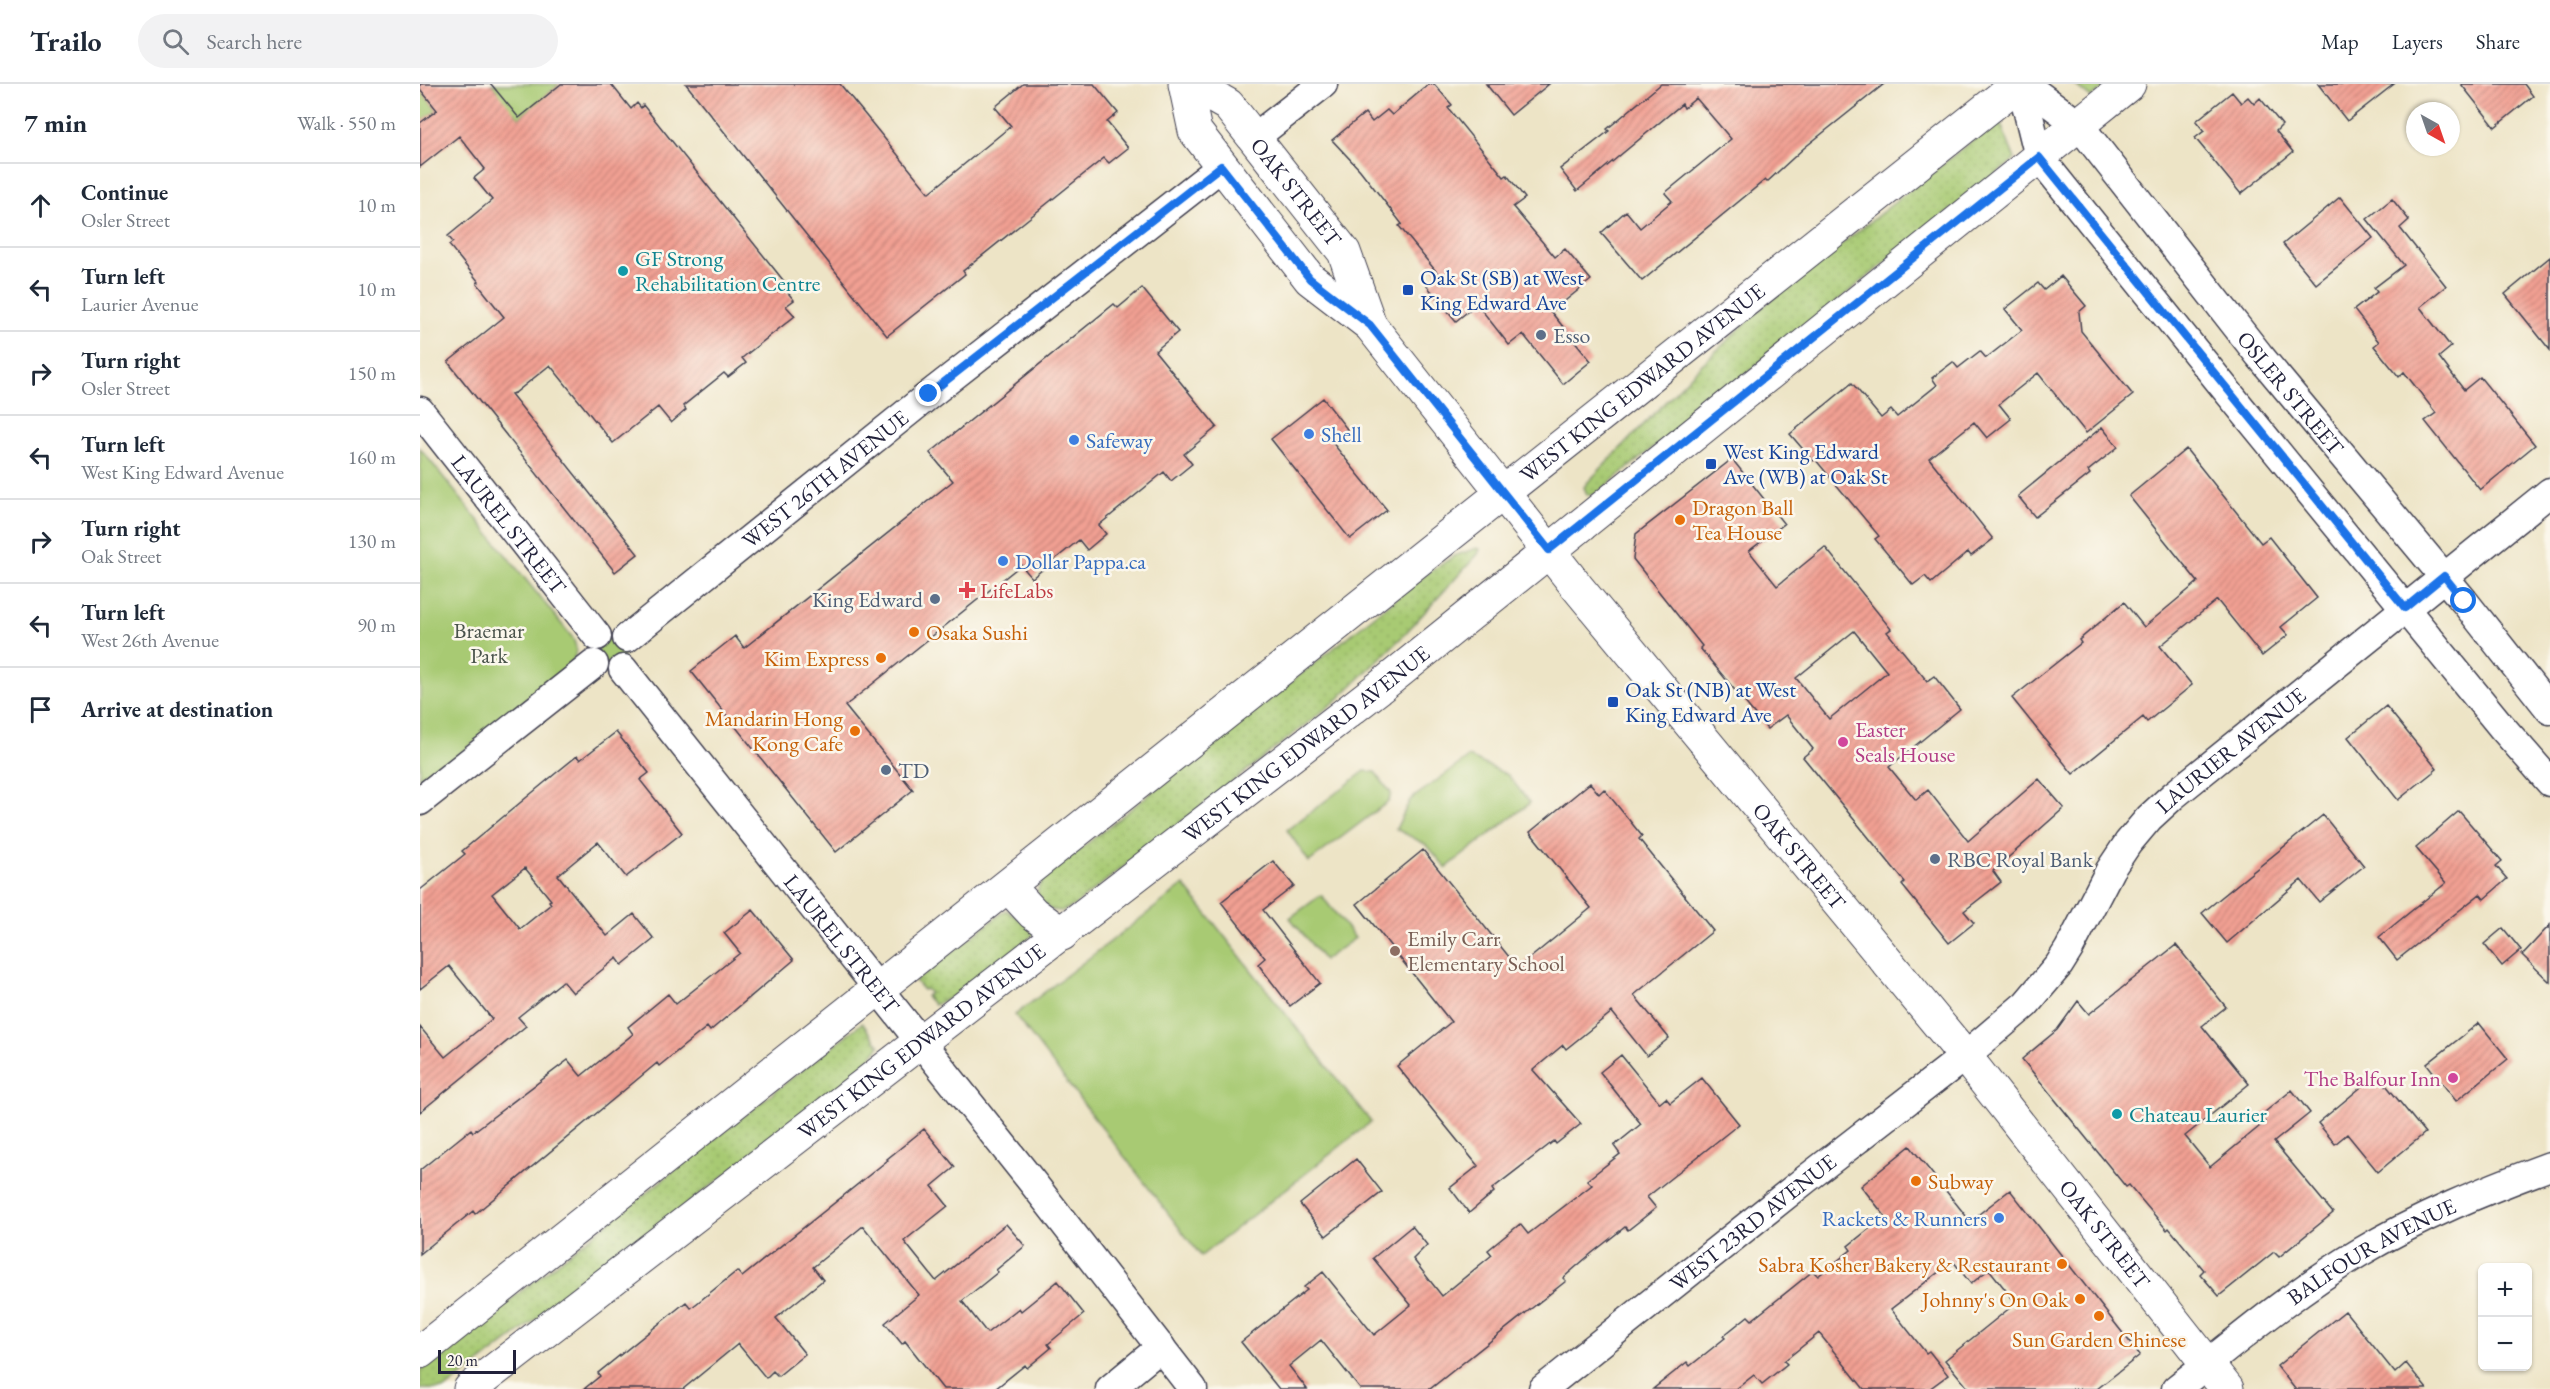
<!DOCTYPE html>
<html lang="en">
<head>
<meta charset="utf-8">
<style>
	:root { --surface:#fff; --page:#f2f2f3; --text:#1f2937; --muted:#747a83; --line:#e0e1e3 }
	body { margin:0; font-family:"EB Garamond",serif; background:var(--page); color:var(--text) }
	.controls { position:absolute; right:18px; bottom:18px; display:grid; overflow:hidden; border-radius:9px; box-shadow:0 2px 4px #0004 }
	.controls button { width:54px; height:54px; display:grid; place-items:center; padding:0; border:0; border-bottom:2px solid var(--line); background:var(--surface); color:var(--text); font:30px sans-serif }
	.compass { position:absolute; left:1986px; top:18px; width:54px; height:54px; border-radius:50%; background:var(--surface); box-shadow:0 2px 4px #0004; rotate:140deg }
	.scale { position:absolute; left:18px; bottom:15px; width:78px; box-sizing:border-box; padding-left:6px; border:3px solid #22223b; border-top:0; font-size:16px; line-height:21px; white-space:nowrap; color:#22223b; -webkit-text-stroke:4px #fbf7ec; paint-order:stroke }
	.stop { position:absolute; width:18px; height:18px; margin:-14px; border:4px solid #1a73e8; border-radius:50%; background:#fff }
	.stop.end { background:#1a73e8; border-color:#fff; box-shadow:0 2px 6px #0008 }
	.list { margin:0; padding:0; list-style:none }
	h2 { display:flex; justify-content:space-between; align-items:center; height:78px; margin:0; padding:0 24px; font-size:26px }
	h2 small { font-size:20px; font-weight:400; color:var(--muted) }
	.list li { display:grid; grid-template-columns:39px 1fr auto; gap:18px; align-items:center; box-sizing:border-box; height:84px; padding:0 24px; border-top:2px solid var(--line) }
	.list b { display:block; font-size:22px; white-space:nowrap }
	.list p { margin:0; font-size:20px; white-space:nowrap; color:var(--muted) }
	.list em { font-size:20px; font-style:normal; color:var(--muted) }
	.icon { flex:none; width:33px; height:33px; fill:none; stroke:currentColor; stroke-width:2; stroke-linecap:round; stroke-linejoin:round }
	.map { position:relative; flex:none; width:2130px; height:1305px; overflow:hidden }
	header { display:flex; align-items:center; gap:36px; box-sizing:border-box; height:84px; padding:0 30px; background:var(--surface); border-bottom:2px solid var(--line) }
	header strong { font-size:28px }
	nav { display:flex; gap:33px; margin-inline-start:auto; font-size:21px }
	.search { width:420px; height:54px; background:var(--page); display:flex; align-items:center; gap:15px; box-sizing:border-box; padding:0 21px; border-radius:33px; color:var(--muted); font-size:22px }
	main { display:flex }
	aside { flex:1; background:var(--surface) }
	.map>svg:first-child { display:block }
</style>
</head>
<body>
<header>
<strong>Trailo</strong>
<div class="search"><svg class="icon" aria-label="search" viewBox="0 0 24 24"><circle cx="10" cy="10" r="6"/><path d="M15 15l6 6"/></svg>Search here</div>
<nav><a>Map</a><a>Layers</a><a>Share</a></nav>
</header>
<main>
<aside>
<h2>7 min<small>Walk · 550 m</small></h2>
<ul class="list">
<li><svg class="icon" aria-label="ahead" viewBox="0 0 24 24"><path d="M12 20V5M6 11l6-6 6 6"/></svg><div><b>Continue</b><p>Osler Street</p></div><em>10 m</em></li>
<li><svg class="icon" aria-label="left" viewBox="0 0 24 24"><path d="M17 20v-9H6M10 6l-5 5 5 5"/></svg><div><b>Turn left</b><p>Laurier Avenue</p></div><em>10 m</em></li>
<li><svg class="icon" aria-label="right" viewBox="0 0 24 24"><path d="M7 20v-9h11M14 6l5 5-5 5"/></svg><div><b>Turn right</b><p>Osler Street</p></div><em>150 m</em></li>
<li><svg class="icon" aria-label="left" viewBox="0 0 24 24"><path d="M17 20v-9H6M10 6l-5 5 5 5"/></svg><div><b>Turn left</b><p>West King Edward Avenue</p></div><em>160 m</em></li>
<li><svg class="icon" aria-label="right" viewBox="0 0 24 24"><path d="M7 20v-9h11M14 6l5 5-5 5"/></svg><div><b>Turn right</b><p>Oak Street</p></div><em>130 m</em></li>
<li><svg class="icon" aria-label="left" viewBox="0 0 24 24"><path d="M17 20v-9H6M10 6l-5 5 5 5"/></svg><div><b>Turn left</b><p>West 26th Avenue</p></div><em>90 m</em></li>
<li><svg class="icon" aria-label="arrive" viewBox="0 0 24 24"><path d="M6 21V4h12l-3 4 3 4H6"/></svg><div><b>Arrive at destination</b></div></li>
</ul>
</aside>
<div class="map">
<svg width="2130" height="1305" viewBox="0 0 2130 1305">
	<defs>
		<pattern id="grass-dots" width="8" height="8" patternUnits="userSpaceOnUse" patternTransform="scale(1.5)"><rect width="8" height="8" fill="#a8ca73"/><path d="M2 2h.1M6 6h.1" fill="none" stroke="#90ad64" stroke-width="1.8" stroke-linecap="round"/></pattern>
		<pattern id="building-hatch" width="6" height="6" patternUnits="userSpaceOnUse" patternTransform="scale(1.5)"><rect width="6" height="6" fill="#f2a093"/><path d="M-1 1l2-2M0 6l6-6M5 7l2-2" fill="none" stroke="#c48279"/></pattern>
	</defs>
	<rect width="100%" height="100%" fill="#fbf7ec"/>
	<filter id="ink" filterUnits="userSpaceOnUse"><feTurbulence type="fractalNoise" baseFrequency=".0167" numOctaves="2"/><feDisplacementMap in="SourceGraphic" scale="12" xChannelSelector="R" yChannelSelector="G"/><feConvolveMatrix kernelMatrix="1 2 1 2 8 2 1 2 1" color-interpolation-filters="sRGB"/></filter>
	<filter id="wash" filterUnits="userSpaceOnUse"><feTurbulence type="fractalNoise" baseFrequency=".008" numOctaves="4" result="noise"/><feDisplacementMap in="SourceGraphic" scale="24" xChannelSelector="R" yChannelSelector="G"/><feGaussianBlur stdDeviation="1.35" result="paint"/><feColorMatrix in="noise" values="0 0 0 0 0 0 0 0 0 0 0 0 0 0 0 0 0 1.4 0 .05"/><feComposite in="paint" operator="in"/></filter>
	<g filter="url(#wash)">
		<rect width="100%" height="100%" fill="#ede4c6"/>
		<!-- grass -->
		<path fill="url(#grass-dots)" stroke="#657657" stroke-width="1.5" d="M1654,0h35l-18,14z
			M1576,38h4l15,37 -421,336h-7l-3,-8 3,-4 112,-116 66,-62z
			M1057,464l3,1 -2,5 -77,84 -64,62 -265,207 -10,4 -11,-1 -14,-12 1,-10 6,-10 383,-304 27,-18z
			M586,826l32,21 -74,60 -30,14 -8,-9 4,-3 -5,-4 -2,1 -8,-9z
			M442,939l18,23 -23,28 -412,315h-25v-18z"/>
		<!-- green -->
		<path fill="#a8ca73" stroke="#657657" stroke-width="1.5" d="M71,0h67l1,1 -40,33 -4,-5 -20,15 2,-37z
			M0,5l17,21 -17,13z
			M0,364l152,189c7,12 4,21 -4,31l-148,118z
			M178 568a13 13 0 1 1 26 0a13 13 0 1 1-26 0Z
			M1049,673l39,18 22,28 -84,65 -19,-23 -31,-16 14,-29z
			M945,687l10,1 16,21 -2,8 -80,61 -22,-32z
			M764,801l187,237 -170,134 -186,-241z
			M901,811l34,43 -31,22 -34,-42z"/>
		<g id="blocks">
			<!-- building -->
			<path fill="url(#building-hatch)" fill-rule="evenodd" d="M0,0h71l28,34 42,-34h50l20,25 6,-6 4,5 2,-3 144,180 -3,3 10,12 -8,6 9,10 -53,42 4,5 -18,14 -4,-4 -41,33 3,4 -15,13 -13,-16 -45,36 -63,-78 -35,28 -4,1 127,160 -23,18 -167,-210 56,-45 -27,-34 2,-1 -30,-37 4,-3 -5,-6 44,-36 -18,-22 11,-9 -26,-33 -39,31v-44l17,-13 -17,-21z
				M266,0h154l89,109 82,-67 -16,-19 28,-23h71l24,29 -11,9 21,26 -19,15 -5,-5 -141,113 2,3 -78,62z
				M1009,0h5l18,21 -4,3 56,69 3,-2 18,23 -12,9 42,50 10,-8 26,31 -40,32 40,49 -28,23 -40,-50 -14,11 -32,-41 -21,17 -29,-35 12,-11 -40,-49 3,-2 -42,-54 -28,-30 33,-27 7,9 15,-12 5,5z
				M1066,0h63l-38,31z
				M1241,0h223l-80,64 -37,34 -2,-2 -123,101 -41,-48 25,-22 14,17 32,-27 -7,-8 66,-54 -35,-41 -12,10 -2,-4 -105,87 -17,-22 49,-38 -2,-2z
				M1898,0h76l-47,37z
				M2041,0h63l9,12 -38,31z
				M1812,8l9,11 7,-6 6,7 6,-6 22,27 -6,6 17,21 -52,42 -46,-56 9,-7 -8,-10z
				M1920,113l33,41 -57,46 -33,-40z
				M1972,115l17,21 -9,8 46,58 -26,21 31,40 -12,10 25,33 16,-13 55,68 -55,45 -55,-69 11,-8 -32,-41 -5,5 -25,-31 5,-4 -25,-32 23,-18 -3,-4 30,-23 -37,-46z
				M2130,173v93l-45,-56z
				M1641,192l25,30 -7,6 2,19 52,64 -47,38 -48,-60 -39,31 12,15 -24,19 -13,-16 -45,36 64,81 -22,17 -3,-4 -37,31 -6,-7 -12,9 -38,-46 4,-3 -64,-77 -2,2 -23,-27 62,-51 29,35 10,-8 6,7 40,-32 -5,-7 21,-16 5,6 22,-17 6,7 36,-28 -17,-21 33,-26 6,7z
				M722,204l36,44 -23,19 62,76 -33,27 8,10 -21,17 -7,-9 -65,53 7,9 -19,16 -8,-10 -47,38 -11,-13 -176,141 68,84 -77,62 -145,-181 44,-35 9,12 209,-167 -23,-28 184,-149 4,4z
				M903,314l24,31 -16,12 56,69 -37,29 -79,-100z
				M1682,343l16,20 -30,24 2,3 -55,43 -17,-21z
				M1766,365l75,94 8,-6 48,61 -36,29 7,8 -26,21 -45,-56 -57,46 32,39 -45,37 -4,-5 -70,57 -61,-76 69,-55 -2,-3 45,-38 20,25 54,-45 -69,-86z
				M1312,375l52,65 -35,27 28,35 48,-39 66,82 -4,3 40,49 7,-5 26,33 -71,58 27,33 12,-10 40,51 71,-62 25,29 -71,63 8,11 -37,29 10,12 -25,20 -47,-58 3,-3 -102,-125 10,-8 -27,-34 -19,14 -67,-81 2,-2 -69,-87 3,-25zM1434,547l33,41 -58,47 -33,-41z
				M1966,622l51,63 -39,31 -50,-63z
				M196,648l33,41 -9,7 42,53 -56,44 -28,-35 -40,33 49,61 27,-22 20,25 -32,26 -5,-7 -44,35 -10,-12 -45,36 8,9 -106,86v-85l25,30 47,-38 -43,-53 -29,23v-99l45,-36 -3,-3 94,-78 21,-17 3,4zM105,784l26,32 -2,1 2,3 -31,25 -28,-35z
				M1170,699l9,11 5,-5 38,47 -3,3 74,92 -79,64 35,43 -22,18 -35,-44 -46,37 -3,-4 -30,25 48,54 -25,20 -2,-3 -62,48 2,3 -25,21 -19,-25 28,-22 -81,-100 54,-44 -94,-118 66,-54 95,118 73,-60 -61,-76z
				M2039,727l43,50 -6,5 11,13 -23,20 -4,-5 -83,66 -18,-23 67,-54 -30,-35z
				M1903,731l41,51 -45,36 -18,-22 -74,63 -25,-30z
				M853,777l21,25 -31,24 57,73 -30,23 -32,-42 7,-6 -44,-56z
				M333,826l41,50 -84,71 -3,-4 -48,39 -2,-3 -182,151 -2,-3 -53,43v-84l51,-41 2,3 95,-72 13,16 52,-42 -5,-7 40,-33 8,10 64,-51 -16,-20z
				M2130,841v57l-28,-27z
				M2083,844l18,22 -19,16 -18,-22z
				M1756,861l50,62 -24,19 47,58 -64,52 25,31 55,-45 -5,-6 32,-26 18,23 -36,29 59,71 -54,44 -5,-5 -55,44 -19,-22 4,-4 -35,-42 -2,2 -38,-45 -3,2 -104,-128 35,-29 21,-29 11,13z
				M2059,939l29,36 -52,42 -29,-37z
				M1201,971l39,48 6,-5 4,5 32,-25 37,46 -92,73 9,11 -28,22 -3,-3 -33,26 -29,25 3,3 -136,108h-70l-39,-49 -32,26 18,23h-28l-38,-47 66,-52 -3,-3 19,-15 51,63 37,-30 -38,-47 39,-32 15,19 -14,14 29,37 50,-41 -4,-5 32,-26 8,10 64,-49 -5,-5 33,-26 -6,-8 27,-22 -41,-52z
				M1957,990l48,59 -47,39 -31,-38 -12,10 -17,-21z
				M504,1045l31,38 -23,19 16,20 -44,35 32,40 70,-57 19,22 -29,24 2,2 -36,29 25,32 32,-25 2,3 37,-30 26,33 -36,30 3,4 -24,20 -2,-3 -30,24h-52l-38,-48 -3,3 -17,-21 34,-28 -56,-69 -50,41 10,13 -47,38 29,36 -27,22 -5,-5 -7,7 -28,-34 -55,45h-99l16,-13 -2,-3 88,-71 5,6 46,-37 5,6 146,-117 -1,-1z
				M1490,1062l60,75 40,-31 130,165 -43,34h-128l-24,-29 71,-57 -27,-34 -18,15 -18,-23 -62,48 35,44 3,-2 19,24 -19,14h-65l-45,-56 -35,28 3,3 -25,20 -8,-9 -18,14h-83l34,-27 3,4 35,-28 -2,-2 25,-20 4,4 61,-49 5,5 33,-26 -3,-4 37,-30 -24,-30z
				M936,1075l26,33 -56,44 -26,-32z
				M1925,1227l50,62 11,-10 21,26h-132l-18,-23z"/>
		</g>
	</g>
	<g filter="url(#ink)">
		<use href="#blocks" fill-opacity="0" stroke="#403f50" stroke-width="1.5"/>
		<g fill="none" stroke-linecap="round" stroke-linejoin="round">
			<!-- minor casing -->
			<g stroke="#403f50" stroke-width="31">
				<g id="minor">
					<path d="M1601,0l18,73 184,229 278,340 49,56"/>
					<path id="s1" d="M1604,0l55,41 180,230 205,246 86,109"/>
					<path d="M834,54l69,-54"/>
					<path id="s2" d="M0,327l177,225"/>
					<path id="s3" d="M207,554l302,-243 292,-228"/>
					<path id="s4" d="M203,585l410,514 160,206"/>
					<path d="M0,717l174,-137"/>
					<path d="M690,1305l51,-42"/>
					<path id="s5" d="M1123,1305l262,-209 160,-124 61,-52 33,-39 10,-16 41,-79 18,-27 21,-25 25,-23 376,-303"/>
					<path id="s6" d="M1756,1305c59,-47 118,-97 183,-136 60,-36 126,-63 191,-87"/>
				</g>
			</g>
			<!-- major casing -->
			<g stroke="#403f50" stroke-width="35">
				<g id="major">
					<path id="s7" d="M765,0l10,47 115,148 60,46 208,263 387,468 262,333"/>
					<path id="s8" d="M771,0l37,21 116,147 26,73"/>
					<path d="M588,802l25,27 29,21"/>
					<path id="s9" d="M0,1268l1598,-1268"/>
					<path id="s10" d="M50,1305l910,-702 749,-603"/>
				</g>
			</g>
			<!-- minor -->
			<use href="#minor" stroke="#fff" stroke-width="28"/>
			<!-- major -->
			<use href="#major" stroke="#fff" stroke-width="33"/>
		</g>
	</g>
	<g fill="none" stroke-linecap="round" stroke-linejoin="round" filter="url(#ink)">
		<!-- route -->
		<path stroke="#1a73e8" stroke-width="8" d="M509,310l292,-228 89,113 60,46 179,225 490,-393 366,451 39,-32 20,25"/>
	</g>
	<!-- markers -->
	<g fill="#0f9aa8" stroke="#fbf7ec" stroke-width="2">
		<circle cx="203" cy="187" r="6"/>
		<circle cx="1697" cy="1030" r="6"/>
	</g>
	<g fill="#1a4fb4" stroke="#fbf7ec" stroke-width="2">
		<rect x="982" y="200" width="12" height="12" rx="3"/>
		<rect x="1285" y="374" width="12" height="12" rx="3"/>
		<rect x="1187" y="612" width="12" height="12" rx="3"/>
	</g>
	<g fill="#5c6f8a" stroke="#fbf7ec" stroke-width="2">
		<circle cx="1121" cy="251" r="6"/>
		<circle cx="515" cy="515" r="6"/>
		<circle cx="466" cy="686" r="6"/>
		<circle cx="1515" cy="775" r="6"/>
	</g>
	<g fill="#3f7fe0" stroke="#fbf7ec" stroke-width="2">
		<circle cx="889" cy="350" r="6"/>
		<circle cx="654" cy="356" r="6"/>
		<circle cx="583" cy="477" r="6"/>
		<circle cx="1579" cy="1134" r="6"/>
	</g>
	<g fill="#e8710a" stroke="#fbf7ec" stroke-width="2">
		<circle cx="1260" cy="436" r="6"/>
		<circle cx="494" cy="548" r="6"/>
		<circle cx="461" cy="574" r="6"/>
		<circle cx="435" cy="647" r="6"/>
		<circle cx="1496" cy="1097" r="6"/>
		<circle cx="1642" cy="1180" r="6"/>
		<circle cx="1660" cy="1215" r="6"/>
		<circle cx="1679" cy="1232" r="6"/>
	</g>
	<path fill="#e0444e" stroke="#fbf7ec" stroke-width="2" d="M544 497h6v6h6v6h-6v6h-6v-6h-6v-6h6z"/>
	<g fill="#d1479c" stroke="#fbf7ec" stroke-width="2">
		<circle cx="1423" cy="658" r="6"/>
		<circle cx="2033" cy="994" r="6"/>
	</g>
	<circle fill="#8d6e63" stroke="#fbf7ec" stroke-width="2" cx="975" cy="867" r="6"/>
	<g text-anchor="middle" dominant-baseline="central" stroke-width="5" stroke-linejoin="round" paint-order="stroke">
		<!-- street labels -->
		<g font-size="22" fill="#22223b" stroke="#fbf7ec">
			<text stroke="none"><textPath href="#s8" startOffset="153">OAK STREET</textPath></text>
			<text stroke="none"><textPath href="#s9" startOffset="1560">WEST KING EDWARD AVENUE</textPath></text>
			<text stroke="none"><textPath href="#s1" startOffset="410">OSLER STREET</textPath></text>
			<text stroke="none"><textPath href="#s3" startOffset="254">WEST 26TH AVENUE</textPath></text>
			<text stroke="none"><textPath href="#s2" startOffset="144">LAUREL STREET</textPath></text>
			<text stroke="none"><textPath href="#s10" startOffset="1056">WEST KING EDWARD AVENUE</textPath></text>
			<text stroke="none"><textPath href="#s5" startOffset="948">LAURIER AVENUE</textPath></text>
			<text stroke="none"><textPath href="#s7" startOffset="994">OAK STREET</textPath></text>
			<text stroke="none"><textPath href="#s4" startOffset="351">LAUREL STREET</textPath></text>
			<text stroke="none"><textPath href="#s10" startOffset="570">WEST KING EDWARD AVENUE</textPath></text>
			<text stroke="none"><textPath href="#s5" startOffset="268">WEST 23RD AVENUE</textPath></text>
			<text stroke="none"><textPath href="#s7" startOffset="1480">OAK STREET</textPath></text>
			<text stroke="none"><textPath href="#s6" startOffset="240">BALFOUR AVENUE</textPath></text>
		</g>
		<!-- culture labels -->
		<g font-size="22" fill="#0d838f" stroke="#fbf7ec" text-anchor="start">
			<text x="215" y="174">GF Strong<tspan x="215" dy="25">Rehabilitation Centre</tspan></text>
			<text x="1709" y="1030">Chateau Laurier</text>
		</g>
		<!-- transit labels -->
		<g font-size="22" fill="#164399" stroke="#fbf7ec" text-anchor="start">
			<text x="1000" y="193">Oak St (SB) at West<tspan x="1000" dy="25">King Edward Ave</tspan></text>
			<text x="1303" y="367">West King Edward<tspan x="1303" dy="25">Ave (WB) at Oak St</tspan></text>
			<text x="1205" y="605">Oak St (NB) at West<tspan x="1205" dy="25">King Edward Ave</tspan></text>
		</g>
		<!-- service labels -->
		<g font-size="22" fill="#4e5e75" stroke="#fbf7ec" text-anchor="start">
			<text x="1133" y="251">Esso</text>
			<text x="503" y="515" text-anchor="end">King Edward</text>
			<text x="478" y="686">TD</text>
			<text x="1527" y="775">RBC Royal Bank</text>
		</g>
		<!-- shop labels -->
		<g font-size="22" fill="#366cbe" stroke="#fbf7ec" text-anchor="start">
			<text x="901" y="350">Shell</text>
			<text x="666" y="356">Safeway</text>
			<text x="595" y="477">Dollar Pappa.ca</text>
			<text x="1567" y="1134" text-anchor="end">Rackets &amp; Runners</text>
		</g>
		<!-- food labels -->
		<g font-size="22" fill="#c56008" stroke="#fbf7ec" text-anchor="end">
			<text x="1272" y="423" text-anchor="start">Dragon Ball<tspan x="1272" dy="25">Tea House</tspan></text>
			<text x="506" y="548" text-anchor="start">Osaka Sushi</text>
			<text x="449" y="574">Kim Express</text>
			<text x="423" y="634">Mandarin Hong<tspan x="423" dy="25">Kong Cafe</tspan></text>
			<text x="1508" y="1097" text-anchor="start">Subway</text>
			<text x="1630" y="1180">Sabra Kosher Bakery &amp; Restaurant</text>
			<text x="1648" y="1215">Johnny's On Oak</text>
			<text x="1679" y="1255" text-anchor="middle">Sun Garden Chinese</text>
		</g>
		<!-- health labels -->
		<g font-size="22" fill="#be3a42" stroke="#fbf7ec" text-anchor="start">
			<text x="560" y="506">LifeLabs</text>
		</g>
		<!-- park labels -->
		<g font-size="22" fill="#4a544c" stroke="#fbf7ec">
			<text x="69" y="546">Braemar<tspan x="69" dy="25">Park</tspan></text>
		</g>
		<!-- hotel labels -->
		<g font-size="22" fill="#b23c85" stroke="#fbf7ec" text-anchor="start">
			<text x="1435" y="645">Easter<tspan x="1435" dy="25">Seals House</tspan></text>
			<text x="2021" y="994" text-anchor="end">The Balfour Inn</text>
		</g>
		<!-- education labels -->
		<g font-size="22" fill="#785e54" stroke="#fbf7ec" text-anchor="start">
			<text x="987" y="854">Emily Carr<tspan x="987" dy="25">Elementary School</tspan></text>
		</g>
	</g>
</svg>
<div class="controls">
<button>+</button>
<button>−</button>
</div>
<svg class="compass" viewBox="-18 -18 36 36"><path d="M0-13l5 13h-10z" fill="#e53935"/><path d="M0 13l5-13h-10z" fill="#747a83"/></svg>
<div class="scale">20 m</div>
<div class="stop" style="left:2044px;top:517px"></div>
<div class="stop end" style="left:509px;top:310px"></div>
</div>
</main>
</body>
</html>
